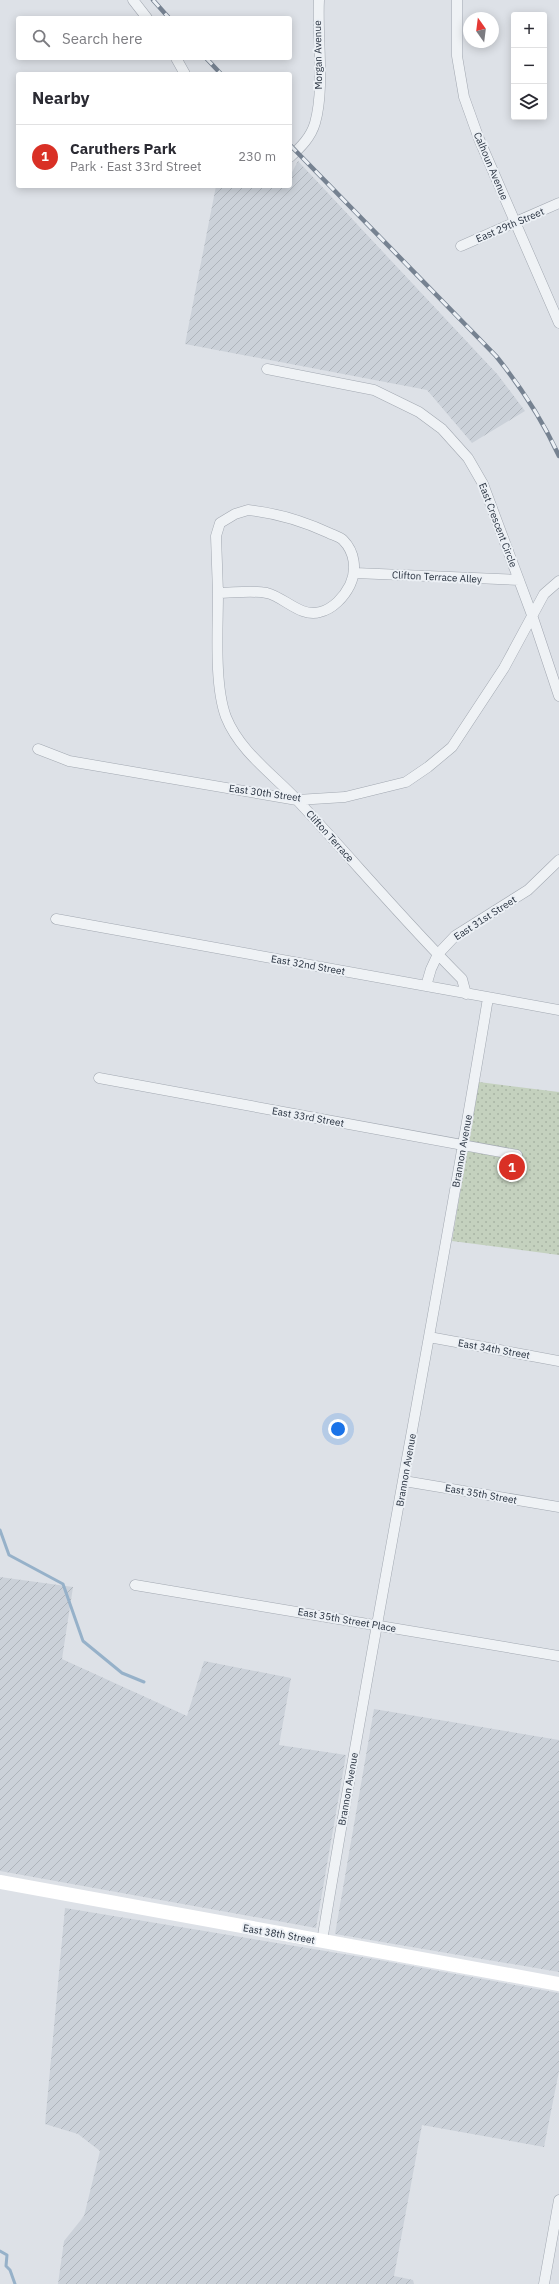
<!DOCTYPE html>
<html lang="en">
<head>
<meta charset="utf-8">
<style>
	:root { --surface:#fff; --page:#f7f7f7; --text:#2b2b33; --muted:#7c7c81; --line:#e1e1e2; --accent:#d93025 }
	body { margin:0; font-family:"IBM Plex Sans",sans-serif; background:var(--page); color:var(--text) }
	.controls { position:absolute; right:12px; top:12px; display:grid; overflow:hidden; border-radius:4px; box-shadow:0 2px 10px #0003 }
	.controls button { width:36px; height:36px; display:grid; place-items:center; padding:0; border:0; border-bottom:1px solid var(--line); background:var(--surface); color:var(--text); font:20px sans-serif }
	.compass { position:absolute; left:463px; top:12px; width:36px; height:36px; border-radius:50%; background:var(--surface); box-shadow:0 2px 10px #0003; rotate:346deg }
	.you { position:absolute; left:338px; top:1429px; width:14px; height:14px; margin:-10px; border:3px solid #fff; border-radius:50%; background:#1a73e8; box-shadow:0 0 0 6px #1a73e833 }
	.badge { display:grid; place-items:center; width:26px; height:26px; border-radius:50%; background:var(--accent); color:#fff; font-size:13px; font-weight:700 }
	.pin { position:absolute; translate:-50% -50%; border:2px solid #fff; box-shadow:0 1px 4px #0006 }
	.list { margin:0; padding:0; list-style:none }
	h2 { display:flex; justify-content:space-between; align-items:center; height:52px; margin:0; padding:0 16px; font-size:17px }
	h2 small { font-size:13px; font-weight:400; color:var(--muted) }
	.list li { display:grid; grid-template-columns:26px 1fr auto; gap:12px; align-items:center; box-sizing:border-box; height:64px; padding:0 16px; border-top:1px solid var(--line) }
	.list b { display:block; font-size:15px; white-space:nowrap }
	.list p { margin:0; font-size:13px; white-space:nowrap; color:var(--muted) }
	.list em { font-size:13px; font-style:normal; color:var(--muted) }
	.icon { flex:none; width:22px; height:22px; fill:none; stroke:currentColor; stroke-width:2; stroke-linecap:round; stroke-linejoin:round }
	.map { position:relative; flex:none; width:559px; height:2284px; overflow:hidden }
	.search { position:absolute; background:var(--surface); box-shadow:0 2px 10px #0003; left:16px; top:16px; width:276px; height:44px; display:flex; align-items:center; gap:10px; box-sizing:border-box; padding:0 14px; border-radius:4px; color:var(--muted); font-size:15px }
	.panel { position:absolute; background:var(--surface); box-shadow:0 2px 10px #0003; left:16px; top:72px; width:276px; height:116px; border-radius:4px }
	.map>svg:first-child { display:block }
</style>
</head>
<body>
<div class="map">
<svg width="559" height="2284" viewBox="0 0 559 2284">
	<defs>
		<pattern id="industrial-furrows" width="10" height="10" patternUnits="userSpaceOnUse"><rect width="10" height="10" fill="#cbd1d9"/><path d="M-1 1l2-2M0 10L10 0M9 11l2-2" fill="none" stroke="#aeb4bb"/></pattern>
		<pattern id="park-dots" width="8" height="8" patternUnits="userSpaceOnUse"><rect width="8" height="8" fill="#c4d1be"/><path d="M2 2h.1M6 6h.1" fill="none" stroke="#a8b4a4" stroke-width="1.8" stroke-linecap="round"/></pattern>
	</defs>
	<rect width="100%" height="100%" fill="#dde1e7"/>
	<!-- industrial -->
	<path fill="url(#industrial-furrows)" d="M298,161l200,214 27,36 -53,32 -45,-53 -242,-46 31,-158h74v-10z
		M0,1577l73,10 -11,72 125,57 17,-55 87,17 -12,67 67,10 -30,173 -316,-57z
		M374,1709l185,31v232l-224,-38z
		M65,1908l309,51 185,34v78l-15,76 -122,-22 -28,151 19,4 1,4h-356l6,-43 20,-25 16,-65 -22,-17 -33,-10z"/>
	<!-- park -->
	<path fill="url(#park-dots)" d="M479,1082l80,10v163l-107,-14z"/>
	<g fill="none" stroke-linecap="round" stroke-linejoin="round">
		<!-- stream -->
		<path stroke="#96b1c9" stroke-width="3" d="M0,1530l9,25 54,29 20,57 39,32 22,9
			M0,2251l7,4 -1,11 4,4 5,14"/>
		<!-- minor casing -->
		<g stroke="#a2a8b1" stroke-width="11">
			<path id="minor" d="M133,0l14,18
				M457,0v56l7,41 15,42 80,184
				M176,58l9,16
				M290,157c11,-10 21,-20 25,-34 10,-35 2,-86 4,-123
				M461,246l98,-43
				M267,369l107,21 45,22 23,17 26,29 15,26 49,131 27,81
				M248,510c29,3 55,11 81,23 4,2 11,4 14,7 12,12 14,30 7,45 -6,12 -17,24 -30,27 -19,6 -36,-15 -53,-19 -16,-3 -33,0 -49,0l-2,-57 4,-13 15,-9z
				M355,573l164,7
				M218,593c0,35 -4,92 8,124 14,35 48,58 72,84 55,59 107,121 164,178l4,15
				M38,749l31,12 228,39 48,-3 61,-15 22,-15 24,-20 52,-79 40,-74 15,-13
				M56,919l503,91
				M426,986l5,-17 7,-15 17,-18 73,-46 31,-30
				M99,1078l418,77
				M429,1337l130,24
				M404,1481l155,26
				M135,1585l424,71
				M322,1941c52,-315 114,-628 166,-943
				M544,2284l15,-84"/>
		</g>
		<!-- minor -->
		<use href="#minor" stroke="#eff2f5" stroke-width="10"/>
		<!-- secondary -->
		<path stroke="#fff" stroke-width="14" d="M0,1882l559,102"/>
		<!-- rail casing -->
		<g stroke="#768291" stroke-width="4.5">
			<path id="rail" d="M153,0l16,18
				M206,58l15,16
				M290,145l206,211c25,31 46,63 63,100"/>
		</g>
		<!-- rail -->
		<use href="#rail" stroke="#ecf0f5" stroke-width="3" stroke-dasharray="9" stroke-linecap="butt"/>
	</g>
	<g text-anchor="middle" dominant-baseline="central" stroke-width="4" stroke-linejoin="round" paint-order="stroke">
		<!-- street labels -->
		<g font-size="10" fill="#26303e" stroke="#ecf0f5">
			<text transform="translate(318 55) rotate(-91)">Morgan Avenue</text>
			<text transform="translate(491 166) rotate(67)">Calhoun Avenue</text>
			<text transform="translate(510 225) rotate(-23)">East 29th Street</text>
			<text transform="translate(498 525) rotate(69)">East Crescent Circle</text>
			<text transform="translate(437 577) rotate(3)">Clifton Terrace Alley</text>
			<text transform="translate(265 793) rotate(8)">East 30th Street</text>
			<text transform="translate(330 836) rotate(48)">Clifton Terrace</text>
			<text transform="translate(485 918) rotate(-33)">East 31st Street</text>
			<text transform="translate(308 965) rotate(10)">East 32nd Street</text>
			<text transform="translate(308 1117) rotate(10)">East 33rd Street</text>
			<text transform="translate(462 1151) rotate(-80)">Brannon Avenue</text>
			<text transform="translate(494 1349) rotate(10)">East 34th Street</text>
			<text transform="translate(406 1470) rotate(-80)">Brannon Avenue</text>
			<text transform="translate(481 1494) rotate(10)">East 35th Street</text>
			<text transform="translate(347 1620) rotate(10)">East 35th Street Place</text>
			<text transform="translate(348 1789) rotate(-80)">Brannon Avenue</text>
			<text transform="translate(279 1934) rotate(10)">East 38th Street</text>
		</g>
	</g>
</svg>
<div class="controls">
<button>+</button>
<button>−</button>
<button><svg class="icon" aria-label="layers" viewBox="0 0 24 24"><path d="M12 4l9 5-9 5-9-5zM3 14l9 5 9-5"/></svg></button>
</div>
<svg class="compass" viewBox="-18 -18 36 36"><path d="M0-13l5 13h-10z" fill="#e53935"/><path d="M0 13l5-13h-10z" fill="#7c7c81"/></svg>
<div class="you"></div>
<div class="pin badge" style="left:512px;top:1167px">1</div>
<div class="search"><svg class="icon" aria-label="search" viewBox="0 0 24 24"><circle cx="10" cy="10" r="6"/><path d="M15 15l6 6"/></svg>Search here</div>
<section class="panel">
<h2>Nearby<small></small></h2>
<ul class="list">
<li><span class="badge">1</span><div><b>Caruthers Park</b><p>Park · East 33rd Street</p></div><em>230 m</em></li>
</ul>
</section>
</div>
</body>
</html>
